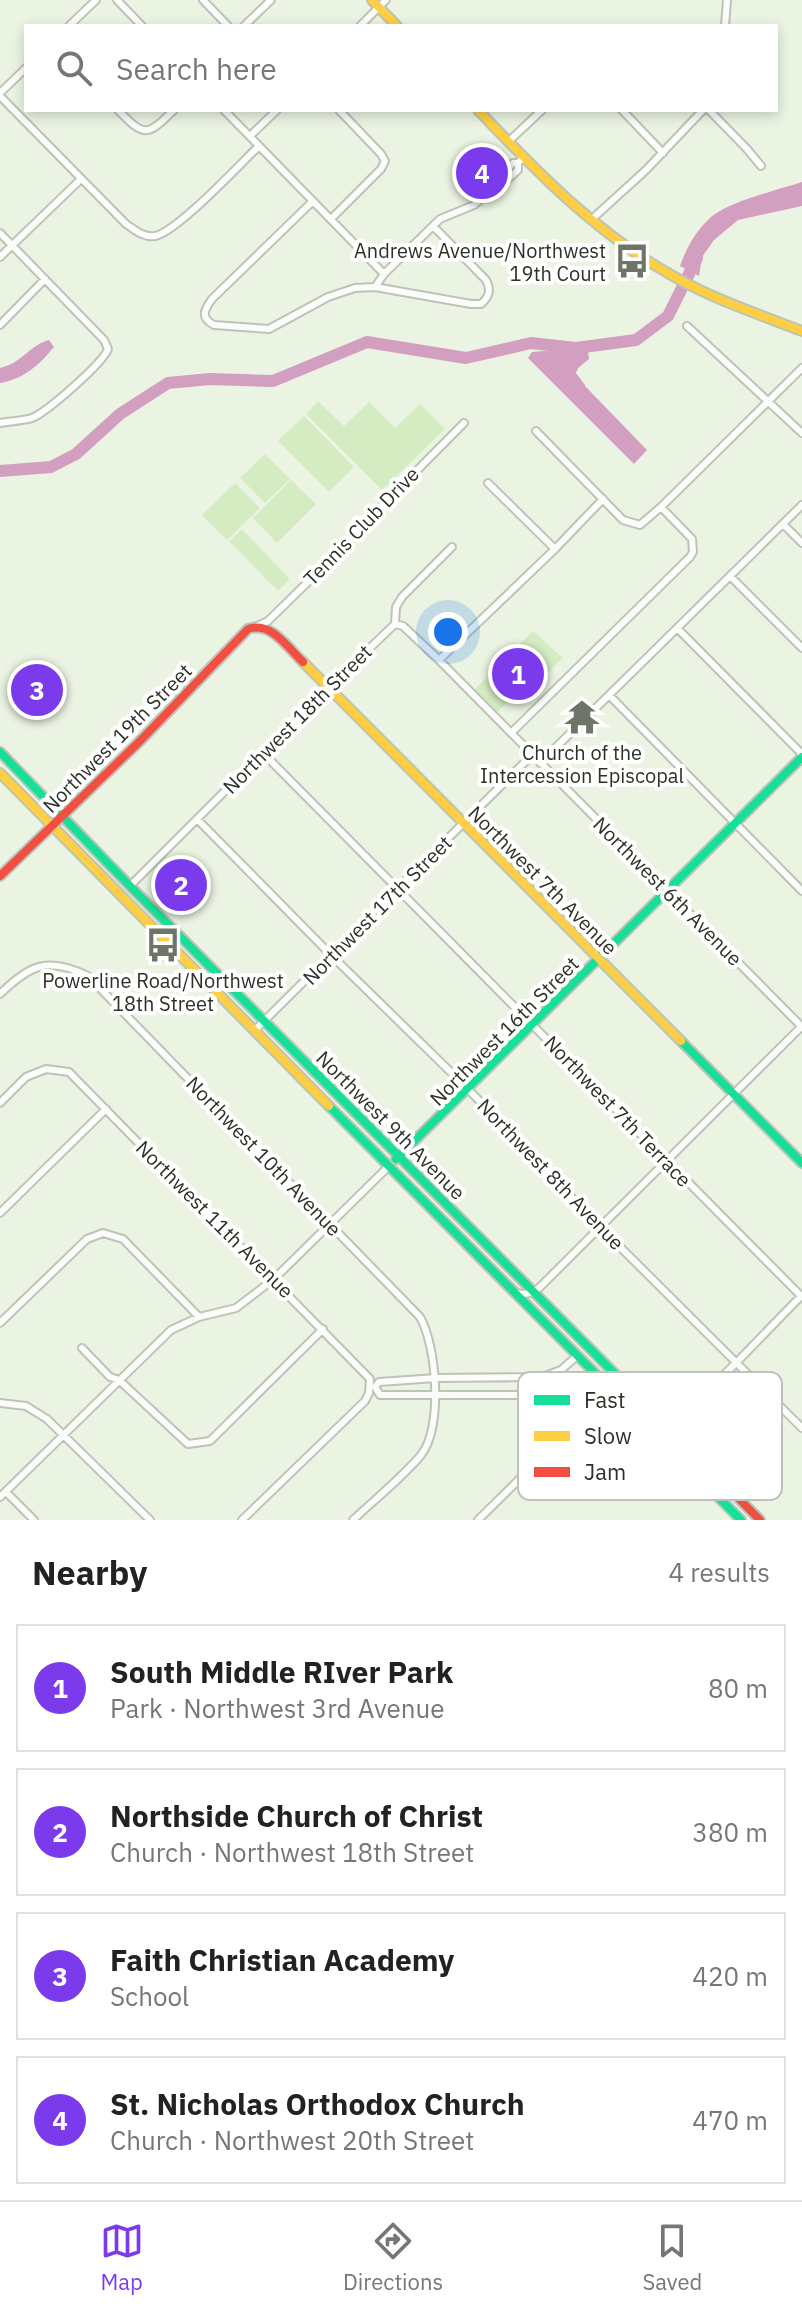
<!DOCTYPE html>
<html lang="en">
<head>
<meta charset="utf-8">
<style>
	:root { --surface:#fff; --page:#f2f2f2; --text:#222; --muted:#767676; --line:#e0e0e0; --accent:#7c3aed }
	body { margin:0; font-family:"IBM Plex Sans",sans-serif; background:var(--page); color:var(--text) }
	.you { position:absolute; left:448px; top:632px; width:28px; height:28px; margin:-20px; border:6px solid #fff; border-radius:50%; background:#1a73e8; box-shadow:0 0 0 12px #1a73e833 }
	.badge { display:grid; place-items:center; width:52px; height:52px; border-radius:50%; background:var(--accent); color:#fff; font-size:26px; font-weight:700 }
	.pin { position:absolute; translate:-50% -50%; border:4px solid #fff; box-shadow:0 2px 8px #0006 }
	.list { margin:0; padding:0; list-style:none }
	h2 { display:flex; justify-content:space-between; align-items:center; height:104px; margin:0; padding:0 32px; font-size:34px }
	h2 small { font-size:26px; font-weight:400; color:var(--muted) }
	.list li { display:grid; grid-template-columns:52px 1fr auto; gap:24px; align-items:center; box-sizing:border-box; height:128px; margin:0 16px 16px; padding:0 16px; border:2px solid var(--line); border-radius:0px }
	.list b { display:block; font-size:30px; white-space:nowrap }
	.list p { margin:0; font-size:26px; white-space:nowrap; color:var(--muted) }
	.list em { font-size:26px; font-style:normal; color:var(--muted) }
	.icon { flex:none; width:44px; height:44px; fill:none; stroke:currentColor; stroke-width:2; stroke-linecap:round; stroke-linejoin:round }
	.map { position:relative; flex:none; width:802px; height:1520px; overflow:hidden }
	.search { position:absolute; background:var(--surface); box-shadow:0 4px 12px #0003; left:24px; right:24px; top:24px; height:88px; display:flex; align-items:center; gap:20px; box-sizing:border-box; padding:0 28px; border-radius:0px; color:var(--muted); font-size:30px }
	.sheet { height:680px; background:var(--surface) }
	nav { display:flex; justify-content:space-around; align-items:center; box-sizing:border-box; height:112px; border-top:2px solid var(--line); background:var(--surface); font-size:22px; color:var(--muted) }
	nav a { display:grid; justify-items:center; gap:4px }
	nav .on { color:var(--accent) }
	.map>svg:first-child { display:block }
</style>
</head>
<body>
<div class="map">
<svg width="802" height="1520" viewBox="0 0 802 1520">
	<rect width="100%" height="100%" fill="#ebf4e3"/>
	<!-- green -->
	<path fill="#d5ecc3" d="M318,401l26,25 25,-24 26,26 25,-24 25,25 -63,61 -76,-76z
		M304,416l50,51 -25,25 -51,-51z
		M265,454l25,25 -25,24 -25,-25z
		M291,480l25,24 -39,39 -24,-25z
		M235,483l25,25 -33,32 -25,-25z
		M242,529l48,50 -12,12 -49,-50z
		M533,631l30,27 -45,44 -9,-1 -13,12 -23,-22z"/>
	<!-- water -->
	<path fill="#d29fc1" d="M802,182v24l-64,14 -24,20 -12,17 -3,19 -19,-10c6,-17 15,-34 29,-47 17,-17 69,-29 93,-37z
		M49,340l5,7c-15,18 -30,32 -54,36v-15c21,-4 31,-24 49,-28z
		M544,351l44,1 1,7 -11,9 -2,5 9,12v1l62,64 -13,14 -106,-106 4,-6z"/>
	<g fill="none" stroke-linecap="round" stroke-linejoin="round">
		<!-- river -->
		<path stroke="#d29fc1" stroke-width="12" d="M0,471l51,-4 25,-13 44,-40 48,-31 42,-4 63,2 94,-39 99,16 65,-15 45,5 60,-8 32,-24 29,-58"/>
		<!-- street casing -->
		<g stroke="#bcc4b6" stroke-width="10">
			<path id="street" d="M117,0l25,26
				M203,0l25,26
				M69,26l27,-26
				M244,26l27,-26
				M360,26l26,-26
				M725,26l2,-26
				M0,93l26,-25
				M0,96l126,128c9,6 18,14 29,12 22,-4 85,-72 104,-90
				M118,110c27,28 29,26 56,0
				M224,110l160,164
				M622,110l41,43
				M709,110l38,39 14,17
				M250,136l27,-26
				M508,142l34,-32
				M492,189h5l21,-19v-7
				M313,201l-101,98c-8,11 -12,19 2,26l55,4 59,-32 27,-9 20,-1 9,-13 56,-55 34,-14 18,-16v-5l21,-21h5l5,-5
				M331,219l50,-50 4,-8 -4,-7 -42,-44
				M591,220l55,-50 57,-60
				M0,233l104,107 4,9c-5,14 -61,63 -76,69 -9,3 -22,3 -32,5
				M0,257l81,-78
				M375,287l96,17h10c9,-8 10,-14 5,-24l-53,-54
				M0,325l45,-46
				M687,326l115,107
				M536,431l87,89 17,5 21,-18 141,-139
				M488,483l67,66
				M783,524l19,19
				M730,576l72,72
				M395,624l8,2 36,34 363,367
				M395,624l1,-17 6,-10 50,-50
				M257,626l11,-5 88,-86 1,-4 107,-108
				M677,628l125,126
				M439,660l116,-111 48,-50
				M609,695l193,196
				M511,733l179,-176 3,-5 -1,-13 -31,-32
				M264,754l538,543
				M540,763l262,-258
				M197,819l135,137 136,133 132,138 202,201
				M130,886l199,-199 66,-63
				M0,994c30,-29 48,-38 88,-18l332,341c17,30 23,111 1,138 -17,21 -47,45 -68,65
				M254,1031l278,-276
				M0,1103l26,-26 20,-8 23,3 301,307 -1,14 -4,8 -123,119
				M0,1213l106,-104
				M516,1293c9,2 16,1 23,-5l263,-262
				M0,1323l87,-84 16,-6 20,6 76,78
				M82,1348l28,29 9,3 69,64 22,-3 113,-112
				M532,1378c16,11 32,21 41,38
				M552,1392v-8l9,-14
				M0,1403l26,3 21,13 103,101
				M571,1414l-9,-2 -9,-10 -13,-4 -23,-3h-137l-5,-8 4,-5 57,-4 106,-1 19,-7 16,-14
				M669,1428l68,-66 65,-67
				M6,1492l28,28
				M0,1497l171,-167 28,-13 37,-9 38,-29 115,-113
				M478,1520l143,-141"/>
		</g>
		<!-- fast casing -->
		<g stroke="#bcc4b6" stroke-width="12">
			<path id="fast" d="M0,752l130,134 521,524
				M681,1041l121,122
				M329,1106l412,414
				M396,1159l406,-402"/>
		</g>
		<!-- slow casing -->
		<g stroke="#bcc4b6" stroke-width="12">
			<path id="slow" d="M372,0l25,26
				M478,110c59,62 119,124 195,166 40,23 85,38 129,55
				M303,662l378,379
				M0,773l329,333"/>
		</g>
		<!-- jam casing -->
		<g stroke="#bcc4b6" stroke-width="12">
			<path id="jam" d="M0,876l139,-134 109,-113c23,-8 39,18 55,33
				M651,1410l109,110"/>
		</g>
		<!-- street -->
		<use href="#street" stroke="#fcfdfb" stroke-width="6"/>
		<!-- fast -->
		<use href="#fast" stroke="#16e098" stroke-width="8"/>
		<!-- slow -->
		<use href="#slow" stroke="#ffcf43" stroke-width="8"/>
		<!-- jam -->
		<use href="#jam" stroke="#f24e42" stroke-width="8"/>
	</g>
	<!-- icons -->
	<defs>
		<g id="bus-bare" transform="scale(2.76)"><path d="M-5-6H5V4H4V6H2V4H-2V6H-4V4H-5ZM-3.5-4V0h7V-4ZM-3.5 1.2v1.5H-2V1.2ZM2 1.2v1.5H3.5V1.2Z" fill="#6e7568" stroke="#fff" stroke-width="2.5" paint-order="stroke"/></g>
		<g id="temple-bare" transform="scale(2.76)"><path d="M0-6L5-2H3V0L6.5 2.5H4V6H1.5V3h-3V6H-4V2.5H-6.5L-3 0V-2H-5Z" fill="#6e7568" stroke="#fff" stroke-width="2.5" paint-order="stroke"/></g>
	</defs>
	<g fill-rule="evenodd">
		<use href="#bus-bare" x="632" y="261"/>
		<use href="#temple-bare" x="582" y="717"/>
		<use href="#bus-bare" x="163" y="945"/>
	</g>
	<g text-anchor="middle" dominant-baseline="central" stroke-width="8" stroke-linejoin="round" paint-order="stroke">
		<!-- poi labels -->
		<g font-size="20" fill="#2b3126" stroke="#fff">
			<text x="606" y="250" text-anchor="end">Andrews Avenue/Northwest<tspan x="606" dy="23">19th Court</tspan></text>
			<text x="582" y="752">Church of the<tspan x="582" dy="23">Intercession Episcopal</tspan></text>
			<text x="163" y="980">Powerline Road/Northwest<tspan x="163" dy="23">18th Street</tspan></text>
		</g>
		<!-- street labels -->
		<g font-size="20" fill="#2b3126" stroke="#fff">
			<text transform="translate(361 526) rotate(-46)">Tennis Club Drive</text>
			<text transform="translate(297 719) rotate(-45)">Northwest 18th Street</text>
			<text transform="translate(117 738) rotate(-45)">Northwest 19th Street</text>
			<text transform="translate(543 880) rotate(45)">Northwest 7th Avenue</text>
			<text transform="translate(668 891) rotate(45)">Northwest 6th Avenue</text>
			<text transform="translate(377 910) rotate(-45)">Northwest 17th Street</text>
			<text transform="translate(504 1031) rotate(-45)">Northwest 16th Street</text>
			<text transform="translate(618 1111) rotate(46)">Northwest 7th Terrace</text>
			<text transform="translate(391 1125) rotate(45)">Northwest 9th Avenue</text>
			<text transform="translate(264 1156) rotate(46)">Northwest 10th Avenue</text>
			<text transform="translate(551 1174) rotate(46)">Northwest 8th Avenue</text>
			<text transform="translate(215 1219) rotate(45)">Northwest 11th Avenue</text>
		</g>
	</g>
	<!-- legend -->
	<rect x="518" y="1372" width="264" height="128" rx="12" fill="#fff" stroke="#bfc1be" stroke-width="2"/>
	<rect x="534" y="1395" width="36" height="10" fill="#16e098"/>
	<rect x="534" y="1431" width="36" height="10" fill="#ffcf43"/>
	<rect x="534" y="1467" width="36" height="10" fill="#f24e42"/>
	<g font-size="22" fill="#2b3126">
		<text x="584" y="1408">Fast</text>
		<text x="584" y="1444">Slow</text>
		<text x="584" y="1480">Jam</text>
	</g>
</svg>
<div class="you"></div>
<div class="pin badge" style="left:518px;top:674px">1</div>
<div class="pin badge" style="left:181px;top:885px">2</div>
<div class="pin badge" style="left:37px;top:690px">3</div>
<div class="pin badge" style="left:482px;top:173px">4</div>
<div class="search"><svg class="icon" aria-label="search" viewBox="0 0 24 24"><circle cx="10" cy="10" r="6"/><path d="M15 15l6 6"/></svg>Search here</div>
</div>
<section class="sheet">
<h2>Nearby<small>4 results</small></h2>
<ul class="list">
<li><span class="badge">1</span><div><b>South Middle RIver Park</b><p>Park · Northwest 3rd Avenue</p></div><em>80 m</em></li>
<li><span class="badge">2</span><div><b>Northside Church of Christ</b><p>Church · Northwest 18th Street</p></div><em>380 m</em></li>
<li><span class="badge">3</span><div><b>Faith Christian Academy</b><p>School</p></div><em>420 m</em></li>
<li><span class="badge">4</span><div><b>St. Nicholas Orthodox Church</b><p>Church · Northwest 20th Street</p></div><em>470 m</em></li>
</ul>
</section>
<nav>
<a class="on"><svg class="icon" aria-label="map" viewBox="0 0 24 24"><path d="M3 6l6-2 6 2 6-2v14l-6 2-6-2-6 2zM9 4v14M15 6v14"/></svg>Map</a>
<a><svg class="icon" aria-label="directions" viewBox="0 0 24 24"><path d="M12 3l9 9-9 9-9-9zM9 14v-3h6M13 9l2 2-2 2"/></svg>Directions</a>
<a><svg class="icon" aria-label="saved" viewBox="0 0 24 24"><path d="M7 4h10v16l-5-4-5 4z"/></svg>Saved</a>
</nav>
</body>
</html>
